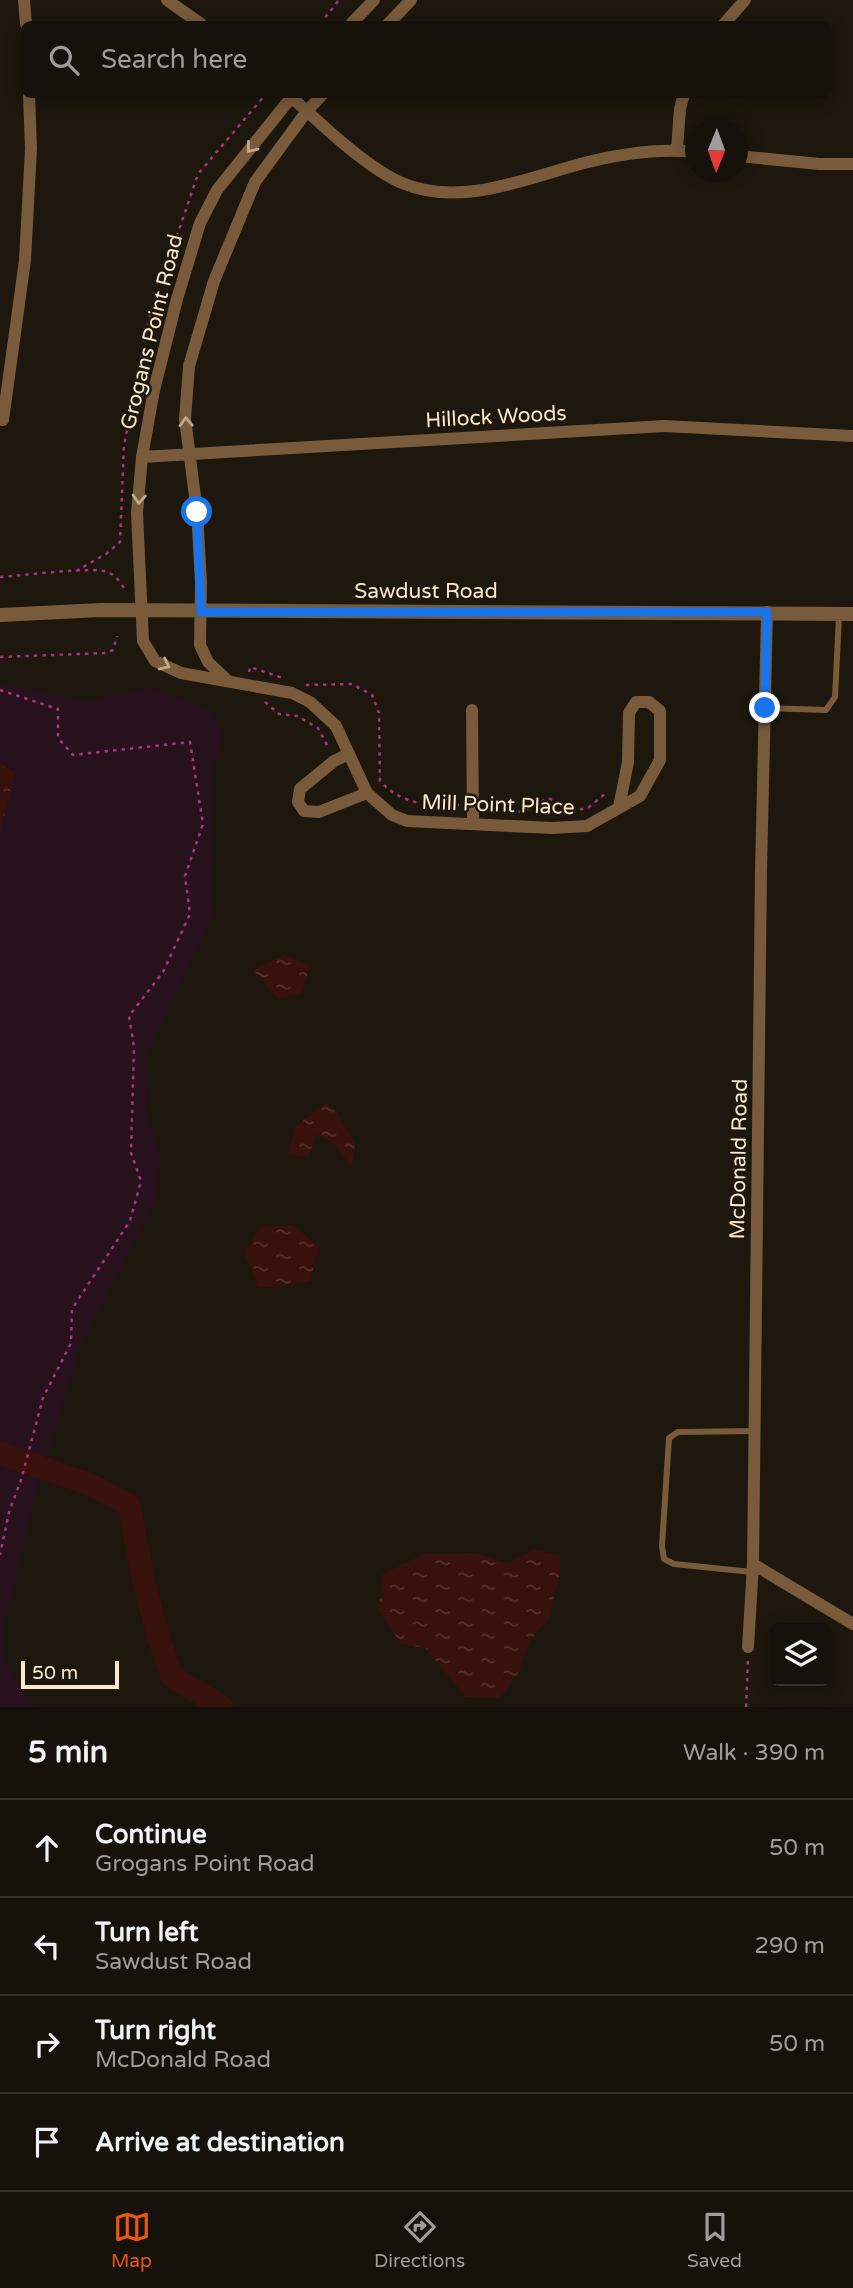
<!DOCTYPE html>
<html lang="en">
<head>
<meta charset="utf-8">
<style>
	:root { --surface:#16110a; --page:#1f1a13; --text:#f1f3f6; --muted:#9e9d9c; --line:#35312b; --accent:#ea580c }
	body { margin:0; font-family:"Varela Round",sans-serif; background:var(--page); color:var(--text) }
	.controls { position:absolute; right:21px; bottom:21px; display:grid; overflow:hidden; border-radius:10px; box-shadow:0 4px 18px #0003 }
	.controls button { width:63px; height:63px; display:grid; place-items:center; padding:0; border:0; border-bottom:2px solid var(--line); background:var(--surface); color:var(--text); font:35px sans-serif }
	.compass { position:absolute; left:685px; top:119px; width:63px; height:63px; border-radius:50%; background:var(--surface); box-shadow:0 4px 18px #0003; rotate:181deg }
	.scale { position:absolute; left:21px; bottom:18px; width:98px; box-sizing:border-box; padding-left:7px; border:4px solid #fce8cd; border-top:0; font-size:19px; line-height:24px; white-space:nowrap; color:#fce8cd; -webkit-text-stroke:5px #1d170d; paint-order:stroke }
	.stop { position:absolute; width:21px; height:21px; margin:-16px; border:5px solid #1a73e8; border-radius:50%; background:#fff }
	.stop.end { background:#1a73e8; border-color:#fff; box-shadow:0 2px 7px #0008 }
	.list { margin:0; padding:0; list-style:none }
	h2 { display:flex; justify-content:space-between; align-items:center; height:91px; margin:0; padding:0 28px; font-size:30px }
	h2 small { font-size:23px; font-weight:400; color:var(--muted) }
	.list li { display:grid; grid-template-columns:46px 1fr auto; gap:21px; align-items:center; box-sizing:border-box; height:98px; padding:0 28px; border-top:2px solid var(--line) }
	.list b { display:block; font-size:26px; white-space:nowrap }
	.list p { margin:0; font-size:23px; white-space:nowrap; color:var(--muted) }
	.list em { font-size:23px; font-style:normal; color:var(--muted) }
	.icon { flex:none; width:38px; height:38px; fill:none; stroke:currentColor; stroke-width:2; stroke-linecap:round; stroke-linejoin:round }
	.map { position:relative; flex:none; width:853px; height:1707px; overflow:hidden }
	.search { position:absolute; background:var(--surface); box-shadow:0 4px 18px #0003; left:21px; right:21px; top:21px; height:77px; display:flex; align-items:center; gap:18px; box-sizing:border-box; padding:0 24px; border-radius:10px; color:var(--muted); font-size:26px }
	.sheet { height:483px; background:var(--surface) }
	nav { display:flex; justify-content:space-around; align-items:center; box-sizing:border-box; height:98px; border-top:2px solid var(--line); background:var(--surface); font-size:19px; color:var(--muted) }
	nav a { display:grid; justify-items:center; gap:4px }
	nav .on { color:var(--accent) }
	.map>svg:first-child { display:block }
</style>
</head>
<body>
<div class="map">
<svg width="853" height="1707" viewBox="0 0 853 1707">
	<defs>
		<pattern id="water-ripples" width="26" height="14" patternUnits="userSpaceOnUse" patternTransform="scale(1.75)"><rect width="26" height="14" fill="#38100c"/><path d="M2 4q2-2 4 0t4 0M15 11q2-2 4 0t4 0" fill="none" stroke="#56332e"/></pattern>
	</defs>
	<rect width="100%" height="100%" fill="#1d170d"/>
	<!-- green -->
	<path fill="#27111d" d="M0,683l88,18 61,-14 63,23 12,31 -11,26v148l-66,140 -1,53 14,46 -2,44 -78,150 -44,146 -30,126 -1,36 21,42 11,9h-37z"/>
	<!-- water -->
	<path fill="url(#water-ripples)" d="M0,764l15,8 -15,61z
		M284,955l26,10 -8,28 -24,6 -25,-29z
		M325,1103l12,9 18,32 -3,24 -17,-24 -18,-10 -9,23 -20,-2 7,-28z
		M293,1225l26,22 -9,34 -32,6h-20l-14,-35 17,-25z
		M535,1550l26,6 -2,22 -11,42 -18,20 -11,32 -19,26 -34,-1 -41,-49 -24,-4 -22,-33 3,-36 42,-21 51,-1 32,10z"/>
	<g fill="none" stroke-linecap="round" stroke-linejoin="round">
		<!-- river -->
		<path stroke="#38100c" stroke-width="23" d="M0,1453l89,31 40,21 15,78 15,56 13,37 50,31"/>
		<!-- path -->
		<path stroke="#a7357a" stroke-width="2.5" stroke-dasharray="3.5 5" stroke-linecap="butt" d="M320,24l19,-24
			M76,571l30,-17 14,-12 4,-97 26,-130 48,-141 68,-80
			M0,577c20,-1 93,-11 107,-5 9,3 15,12 19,20
			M0,657l106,-4 7,-3 4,-14
			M249,672l1,-5 33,11
			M306,685l46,-1 20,11 7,18 1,68c25,26 47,23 81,24
			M0,690l58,19v29l15,17 117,-13 13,82 -18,52 5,38 -27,58 -34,44 5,31 -3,106 10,28 -11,40 -58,88 -1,34 -28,55 -22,82 -12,32 -9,43
			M265,702l14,12 18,2 21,12 11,21
			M485,806l37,6 26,-14 27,13 14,-4 17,-14
			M746,1707l2,-49"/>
		<!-- service -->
		<path stroke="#795a3b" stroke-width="6" d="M765,708l61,2 9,-13 4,-81
			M752,1572l-78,-8 -10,-5 -2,-13 7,-108 9,-6 77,-1"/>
		<!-- minor -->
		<path stroke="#795a3b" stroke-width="12" d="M24,0l2,24
			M167,0l34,24
			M351,24l23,-24
			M388,24l23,-24
			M724,24l21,-24
			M288,94c30,27 78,74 114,89 59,25 124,-5 182,-20 35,-9 76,-15 112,-11
			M294,94l-77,96 -17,33 -23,76 -23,91 -12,67 -5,56 6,128 12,20 26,12 111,20 18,9 26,24 31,67 25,22 15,6 145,7 35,-2 53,-30 20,-36v-49l-11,-9h-13l-7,11 -1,49 -9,45
			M677,149l3,-40 4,-15
			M738,156l81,8h34
			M3,420l22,-160 6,-111 -2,-55
			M142,457l522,-31 189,10
			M227,680l-19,-18 -8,-17 1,-63 -4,-70 -12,-93 4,-53 25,-85 41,-99 52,-71 16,-17
			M472,710l1,114
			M349,754l-15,7 -34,28 -2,13 6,9 15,1 48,-19
			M753,1564l100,60
			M748,1647l5,-83 8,-693 6,-259"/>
		<!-- tertiary -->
		<path stroke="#795a3b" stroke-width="14" d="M0,615l101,-5 752,4"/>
	</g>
	<!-- one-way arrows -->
	<defs><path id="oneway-chevron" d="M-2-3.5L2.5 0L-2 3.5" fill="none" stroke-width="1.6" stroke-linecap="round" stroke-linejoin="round" transform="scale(1.75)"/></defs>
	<g stroke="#c1a88b">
		<use href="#oneway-chevron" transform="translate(251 148) rotate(129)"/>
		<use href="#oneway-chevron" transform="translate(186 422) rotate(-92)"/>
		<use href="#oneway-chevron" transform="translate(139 499) rotate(94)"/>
		<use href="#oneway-chevron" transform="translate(165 665) rotate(26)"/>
	</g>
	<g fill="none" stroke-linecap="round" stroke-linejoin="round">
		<!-- route -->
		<path stroke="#1a73e8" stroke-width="9" d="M197,512l4,100h566l-2,96"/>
	</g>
	<g text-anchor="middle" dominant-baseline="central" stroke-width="5" stroke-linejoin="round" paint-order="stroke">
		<!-- street labels -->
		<g font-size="21" fill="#fce8cd" stroke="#1d170d">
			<text transform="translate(152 332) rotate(-76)">Grogans Point Road</text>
			<text transform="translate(496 417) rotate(-3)">Hillock Woods</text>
			<text x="426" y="591">Sawdust Road</text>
			<text transform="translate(498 805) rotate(2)">Mill Point Place</text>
			<text transform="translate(739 1159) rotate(-89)">McDonald Road</text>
		</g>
	</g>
</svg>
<div class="controls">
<button><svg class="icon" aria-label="layers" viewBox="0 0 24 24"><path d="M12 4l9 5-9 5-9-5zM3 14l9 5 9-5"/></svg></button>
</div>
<svg class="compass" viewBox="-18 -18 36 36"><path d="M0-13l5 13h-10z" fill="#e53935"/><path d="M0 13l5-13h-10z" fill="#9e9d9c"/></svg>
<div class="scale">50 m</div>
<div class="stop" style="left:197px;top:512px"></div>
<div class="stop end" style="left:765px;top:708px"></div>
<div class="search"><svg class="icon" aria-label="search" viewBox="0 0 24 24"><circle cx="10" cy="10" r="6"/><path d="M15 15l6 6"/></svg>Search here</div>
</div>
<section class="sheet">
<h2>5 min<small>Walk · 390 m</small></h2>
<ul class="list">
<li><svg class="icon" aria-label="ahead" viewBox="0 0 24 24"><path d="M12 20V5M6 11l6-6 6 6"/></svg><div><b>Continue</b><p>Grogans Point Road</p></div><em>50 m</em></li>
<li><svg class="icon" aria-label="left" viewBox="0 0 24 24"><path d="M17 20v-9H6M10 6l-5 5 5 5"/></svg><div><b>Turn left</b><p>Sawdust Road</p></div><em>290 m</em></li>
<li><svg class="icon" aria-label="right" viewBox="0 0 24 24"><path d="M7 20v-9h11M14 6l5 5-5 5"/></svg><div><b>Turn right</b><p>McDonald Road</p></div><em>50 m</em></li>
<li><svg class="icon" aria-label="arrive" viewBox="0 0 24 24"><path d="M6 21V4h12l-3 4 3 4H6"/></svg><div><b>Arrive at destination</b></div></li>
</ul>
</section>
<nav>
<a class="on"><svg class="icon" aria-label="map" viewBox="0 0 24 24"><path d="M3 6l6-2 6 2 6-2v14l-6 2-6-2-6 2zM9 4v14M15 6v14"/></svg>Map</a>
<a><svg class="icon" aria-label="directions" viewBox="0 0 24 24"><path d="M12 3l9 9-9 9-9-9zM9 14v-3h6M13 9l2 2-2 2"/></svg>Directions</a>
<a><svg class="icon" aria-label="saved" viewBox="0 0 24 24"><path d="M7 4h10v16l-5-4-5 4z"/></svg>Saved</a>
</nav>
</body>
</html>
